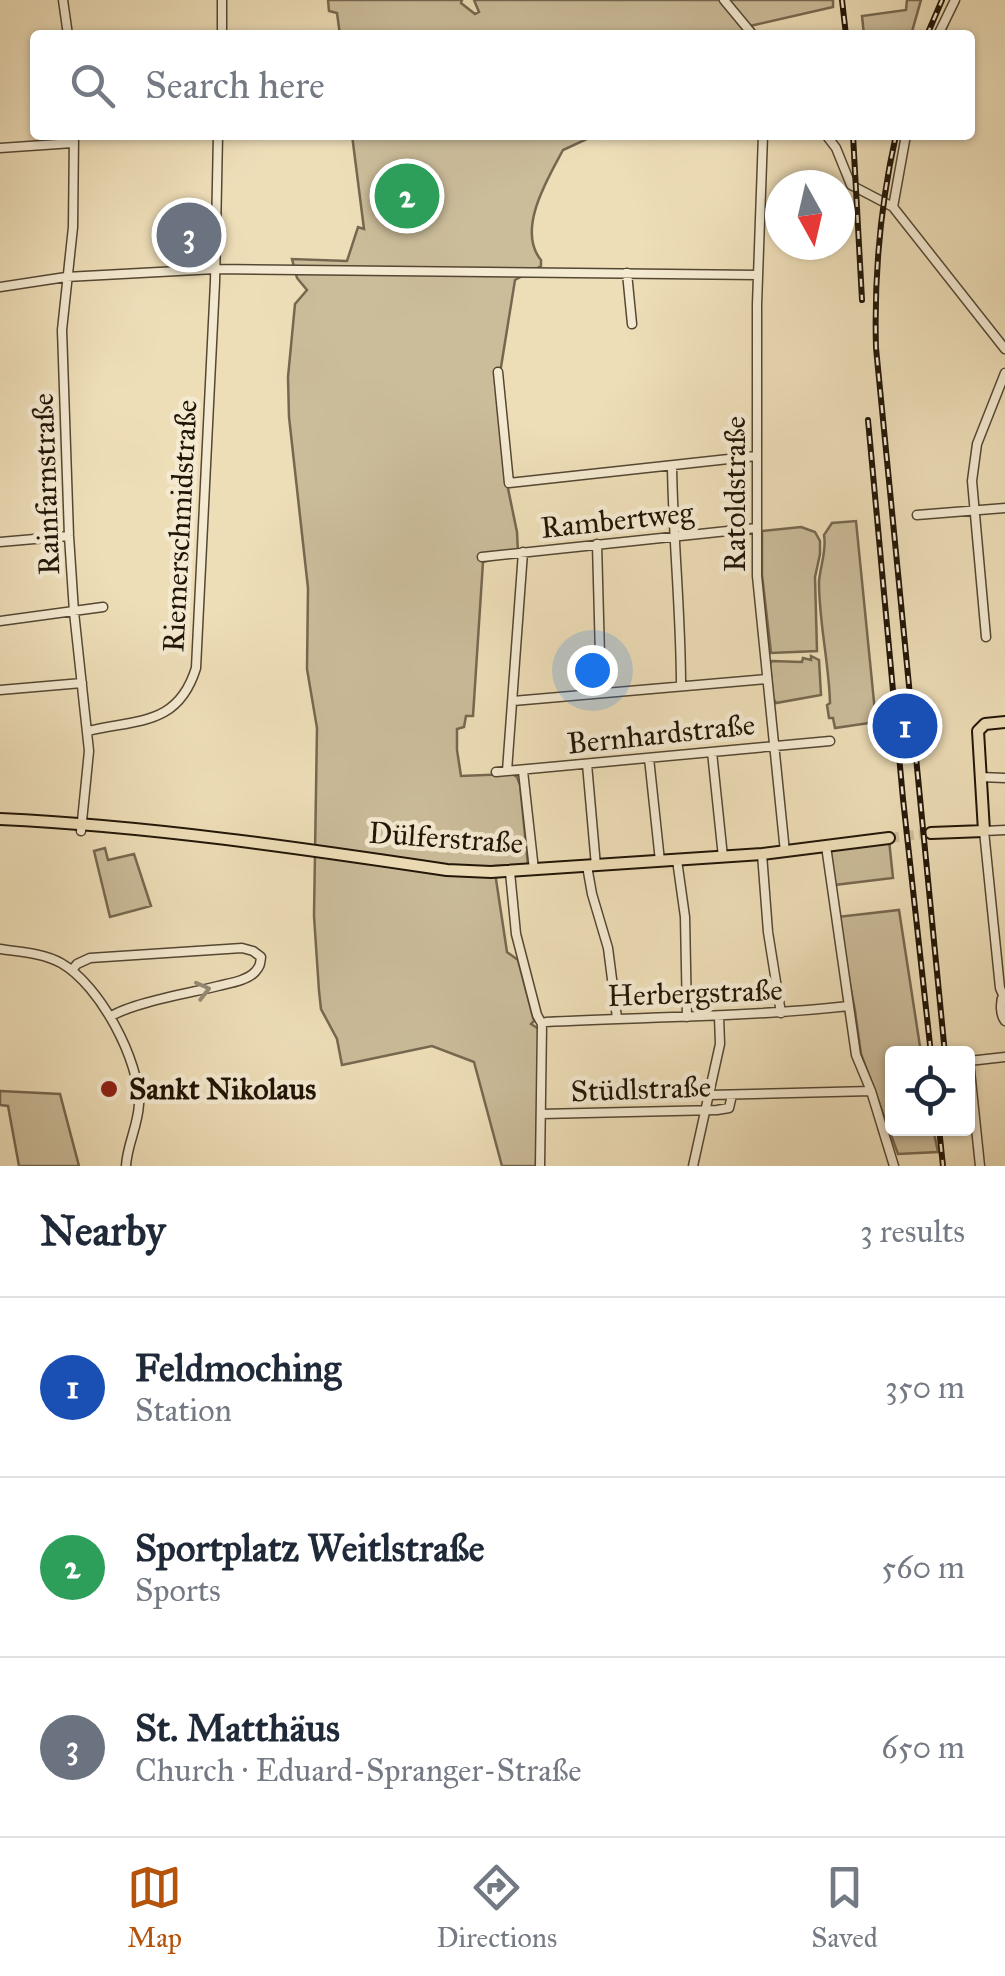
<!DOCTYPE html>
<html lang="en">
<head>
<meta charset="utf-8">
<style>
	:root { --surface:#fff; --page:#f2f2f3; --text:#1f2937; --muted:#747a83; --line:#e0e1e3; --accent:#b45309 }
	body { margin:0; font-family:"IM FELL Great Primer",serif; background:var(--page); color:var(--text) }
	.controls { position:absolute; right:30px; bottom:30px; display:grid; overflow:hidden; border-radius:10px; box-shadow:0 2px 8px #0004 }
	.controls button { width:90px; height:90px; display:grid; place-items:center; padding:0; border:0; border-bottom:2px solid var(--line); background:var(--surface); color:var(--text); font:50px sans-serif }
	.compass { position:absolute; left:765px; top:170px; width:90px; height:90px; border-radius:50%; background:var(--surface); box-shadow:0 2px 8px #0004; rotate:172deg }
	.you { position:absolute; left:592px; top:670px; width:35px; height:35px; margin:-25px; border:8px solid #fff; border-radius:50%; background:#1a73e8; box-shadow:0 0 0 15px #1a73e833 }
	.badge { display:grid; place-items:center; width:65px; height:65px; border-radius:50%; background:var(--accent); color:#fff; font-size:32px; font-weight:700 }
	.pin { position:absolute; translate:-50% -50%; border:5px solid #fff; box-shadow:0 2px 10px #0006 }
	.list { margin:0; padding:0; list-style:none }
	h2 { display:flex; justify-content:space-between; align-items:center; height:130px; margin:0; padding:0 40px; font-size:42px }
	h2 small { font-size:32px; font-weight:400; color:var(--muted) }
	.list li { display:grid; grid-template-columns:65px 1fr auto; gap:30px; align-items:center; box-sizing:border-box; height:180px; padding:0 40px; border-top:2px solid var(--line) }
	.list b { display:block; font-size:38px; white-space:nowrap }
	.list p { margin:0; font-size:32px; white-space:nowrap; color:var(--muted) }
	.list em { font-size:32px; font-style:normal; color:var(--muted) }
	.icon { flex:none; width:55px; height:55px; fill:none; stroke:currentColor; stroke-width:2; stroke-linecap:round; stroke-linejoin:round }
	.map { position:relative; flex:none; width:1005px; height:1166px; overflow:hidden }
	.search { position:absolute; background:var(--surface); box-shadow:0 2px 8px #0004; left:30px; right:30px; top:30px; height:110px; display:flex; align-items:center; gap:25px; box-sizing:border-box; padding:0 35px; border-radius:10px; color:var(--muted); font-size:38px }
	.sheet { height:670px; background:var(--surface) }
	nav { display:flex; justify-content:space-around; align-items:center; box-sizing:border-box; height:140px; border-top:2px solid var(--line); background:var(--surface); font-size:28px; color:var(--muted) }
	nav a { display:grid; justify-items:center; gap:5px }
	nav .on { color:var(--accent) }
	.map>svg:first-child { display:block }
</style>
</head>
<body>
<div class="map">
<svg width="1005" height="1166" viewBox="0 0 1005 1166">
	<rect width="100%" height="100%" fill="#eedeb8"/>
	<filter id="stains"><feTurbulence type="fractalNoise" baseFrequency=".002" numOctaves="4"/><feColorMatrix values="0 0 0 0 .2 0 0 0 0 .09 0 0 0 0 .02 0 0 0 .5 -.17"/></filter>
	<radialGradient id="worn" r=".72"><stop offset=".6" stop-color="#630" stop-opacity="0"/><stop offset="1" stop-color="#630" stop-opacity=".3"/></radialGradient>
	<!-- green -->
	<path fill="#cbbc9a" stroke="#766850" stroke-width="2.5" d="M328,0h134l-1,3 14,11 4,-2 -5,-12h359v7l-83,19 2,9h-412l-3,-22 -8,-2z
		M907,0h14l-10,35h-47l-2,-19 44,-6z
		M352,135h235v4l-24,11c-15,28 -47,80 -22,110v6l-26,14 -14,87 -5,8 9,99 12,58 1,21 -35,9 -10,154h-7l-2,11 -7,2v21l4,26 51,-2 5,3 3,8 8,80 -34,1 13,86 11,8 16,61 -3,3 8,5 -3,137h-34l-28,-104 -42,-16 -90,19 -5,-26 -16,-30 -2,-18 -5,-75 3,-188 -10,-59 1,-81 -19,-171 -1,-40 7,-73 12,-14 -10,-12 -5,-19 55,2 11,-34 6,2z
		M856,521l20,201 -41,6 -2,-10h-4l-2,-13 3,-2c-1,-40 -11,-80 -11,-121 1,-16 8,-31 5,-47l8,-12z
		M801,527l14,5 5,9v13l-5,23 2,74 -46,2 -9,-78v-44z
		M811,656l8,4 2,35 -45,8 -3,-5 -3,-34 2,-3 30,1 1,-4 8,2z
		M889,840l4,38 -59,7 -4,-29 2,-7z
		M105,848l3,12 26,-6 17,52 -41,11 -16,-66z
		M899,910l22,143 -29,1v74l41,1 5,23 -40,2 -37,-100 -6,-43 -18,-94z
		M0,1091l60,3 19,72h-60l-11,-60 -8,-1z"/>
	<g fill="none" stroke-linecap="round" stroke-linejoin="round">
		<!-- major-tunnel -->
		<path stroke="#cfc09d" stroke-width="10" stroke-dasharray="10 5" stroke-linecap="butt" d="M889,838l42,-5"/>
		<!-- minor casing -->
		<g stroke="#544733" stroke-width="11">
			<path id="minor" d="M63,0l5,35
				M724,0l29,35
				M222,35v-35
				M938,35l17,-35
				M74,135l-1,92 -11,103 7,206 5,76 15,139 -8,80
				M763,135l-6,170v271l28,276
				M826,135l10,13 15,37 42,22 112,142
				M0,148l73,-5
				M893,207l13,-72
				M627,273l5,51
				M0,287l66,-10 149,-8 543,6
				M498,372l11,111 247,-27
				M672,466c1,73 9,146 9,220
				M917,515l88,-7
				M0,542l69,-6
				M597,544l4,149
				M482,557l274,-29
				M0,621l103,-14
				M986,637l-14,-156 5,-37 28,-71
				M0,690l82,-7
				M513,701l254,-22
				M88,731c50,-12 90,-5 108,-63l19,-386 3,-147
				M712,752l11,105
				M649,758l11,103
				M587,764l9,102
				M507,771l16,-219
				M523,771l11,99
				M496,772l334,-31
				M980,777l25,1
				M1005,830l-21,1 16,157 3,7c-3,7 -3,20 2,26
				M826,846l30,209 15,36 23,75
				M762,854l6,78 13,81
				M677,860l8,57 2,100
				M587,866l5,28 16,54 9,70
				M510,872l6,62 21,81 5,9 -2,142
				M0,949c20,3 43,4 61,14 39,22 79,98 78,141 -1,22 -12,41 -13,62
				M72,970l5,-6 13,-6 152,-10 11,3 8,6c-1,8 -1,9 -6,15 -9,9 -25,11 -37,14 -28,7 -87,17 -108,31
				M542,1024l4,-2c101,-5 202,-5 303,-16
				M709,1095l162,-4
				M541,1114l176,-4 12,-2 3,-13
				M693,1166l27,-122 -1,-28
				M980,1166l-11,-105 36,-4"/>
		</g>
		<!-- major casing -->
		<g stroke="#211507" stroke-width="14">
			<path id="major" d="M0,819c150,7 299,29 447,51l44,2 271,-18 127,-16
				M931,833l53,-2 -6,-100 7,-7 20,-2"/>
		</g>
		<!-- minor -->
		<use href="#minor" stroke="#f4ead1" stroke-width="8"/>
		<!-- major -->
		<use href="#major" stroke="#eedeb8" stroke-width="10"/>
		<!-- rail casing -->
		<g stroke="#211507" stroke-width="6">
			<path id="rail" d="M842,0l4,35
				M927,35l15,-35
				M853,135l9,165
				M896,135c-16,71 -22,141 -20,213l69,706
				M868,420l35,379 28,255
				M939,1128l4,38"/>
		</g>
		<!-- rail -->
		<use href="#rail" stroke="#f4ead1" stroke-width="2.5" stroke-dasharray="8" stroke-linecap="butt"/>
	</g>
	<!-- one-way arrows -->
	<defs><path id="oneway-chevron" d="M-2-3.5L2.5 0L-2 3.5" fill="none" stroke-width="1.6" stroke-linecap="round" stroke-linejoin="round" transform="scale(2.5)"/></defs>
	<use stroke="#958a76" href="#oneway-chevron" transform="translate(203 990) rotate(-14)"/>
	<!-- markers -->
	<circle fill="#8f2418" stroke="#f4ead1" stroke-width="4" cx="109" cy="1089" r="10"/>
	<g text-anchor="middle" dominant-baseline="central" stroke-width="9" stroke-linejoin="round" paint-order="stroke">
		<!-- street labels -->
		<g font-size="30" fill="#211507" stroke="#f4ead1">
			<text transform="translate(46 484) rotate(-92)">Rainfarnstraße</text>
			<text transform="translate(735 494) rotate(-90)">Ratoldstraße</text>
			<text transform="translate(617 520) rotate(-6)">Rambertweg</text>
			<text transform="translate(180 526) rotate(-87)">Riemerschmidstraße</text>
			<text transform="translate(661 734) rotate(-6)">Bernhardstraße</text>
			<text transform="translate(446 838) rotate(4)">Dülferstraße</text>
			<text transform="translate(695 993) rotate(-2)">Herbergstraße</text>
			<text transform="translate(641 1089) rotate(-2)">Stüdlstraße</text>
		</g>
		<!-- poi labels -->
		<g font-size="30" font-weight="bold" fill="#211507" stroke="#f4ead1" text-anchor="start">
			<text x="129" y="1089">Sankt Nikolaus</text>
		</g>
	</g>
	<rect width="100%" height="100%" filter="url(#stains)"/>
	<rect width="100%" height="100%" fill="url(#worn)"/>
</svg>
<div class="controls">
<button><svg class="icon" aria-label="locate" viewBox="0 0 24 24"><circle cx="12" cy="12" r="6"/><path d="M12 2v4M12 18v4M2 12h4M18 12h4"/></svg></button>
</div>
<svg class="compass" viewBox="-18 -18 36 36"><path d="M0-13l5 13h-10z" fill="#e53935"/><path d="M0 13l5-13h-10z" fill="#747a83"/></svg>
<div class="you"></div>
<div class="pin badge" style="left:905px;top:726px;background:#1a4fb4">1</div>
<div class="pin badge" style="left:407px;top:196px;background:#2e9e5b">2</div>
<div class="pin badge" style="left:189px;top:235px;background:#6b7280">3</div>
<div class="search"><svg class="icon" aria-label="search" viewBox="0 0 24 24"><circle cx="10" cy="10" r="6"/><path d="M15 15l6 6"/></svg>Search here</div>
</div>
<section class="sheet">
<h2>Nearby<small>3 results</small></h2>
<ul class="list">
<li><span class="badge" style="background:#1a4fb4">1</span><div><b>Feldmoching</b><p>Station</p></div><em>350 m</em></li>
<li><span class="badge" style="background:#2e9e5b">2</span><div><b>Sportplatz Weitlstraße</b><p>Sports</p></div><em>560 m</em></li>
<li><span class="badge" style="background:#6b7280">3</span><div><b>St. Matthäus</b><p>Church · Eduard-Spranger-Straße</p></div><em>650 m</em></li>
</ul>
</section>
<nav>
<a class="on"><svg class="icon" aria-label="map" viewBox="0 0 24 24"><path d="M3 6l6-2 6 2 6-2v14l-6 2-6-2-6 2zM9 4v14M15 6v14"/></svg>Map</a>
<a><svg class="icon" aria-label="directions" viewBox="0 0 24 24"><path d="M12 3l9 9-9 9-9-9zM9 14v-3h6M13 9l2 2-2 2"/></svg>Directions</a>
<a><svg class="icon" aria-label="saved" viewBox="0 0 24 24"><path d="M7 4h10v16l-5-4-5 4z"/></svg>Saved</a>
</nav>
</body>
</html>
